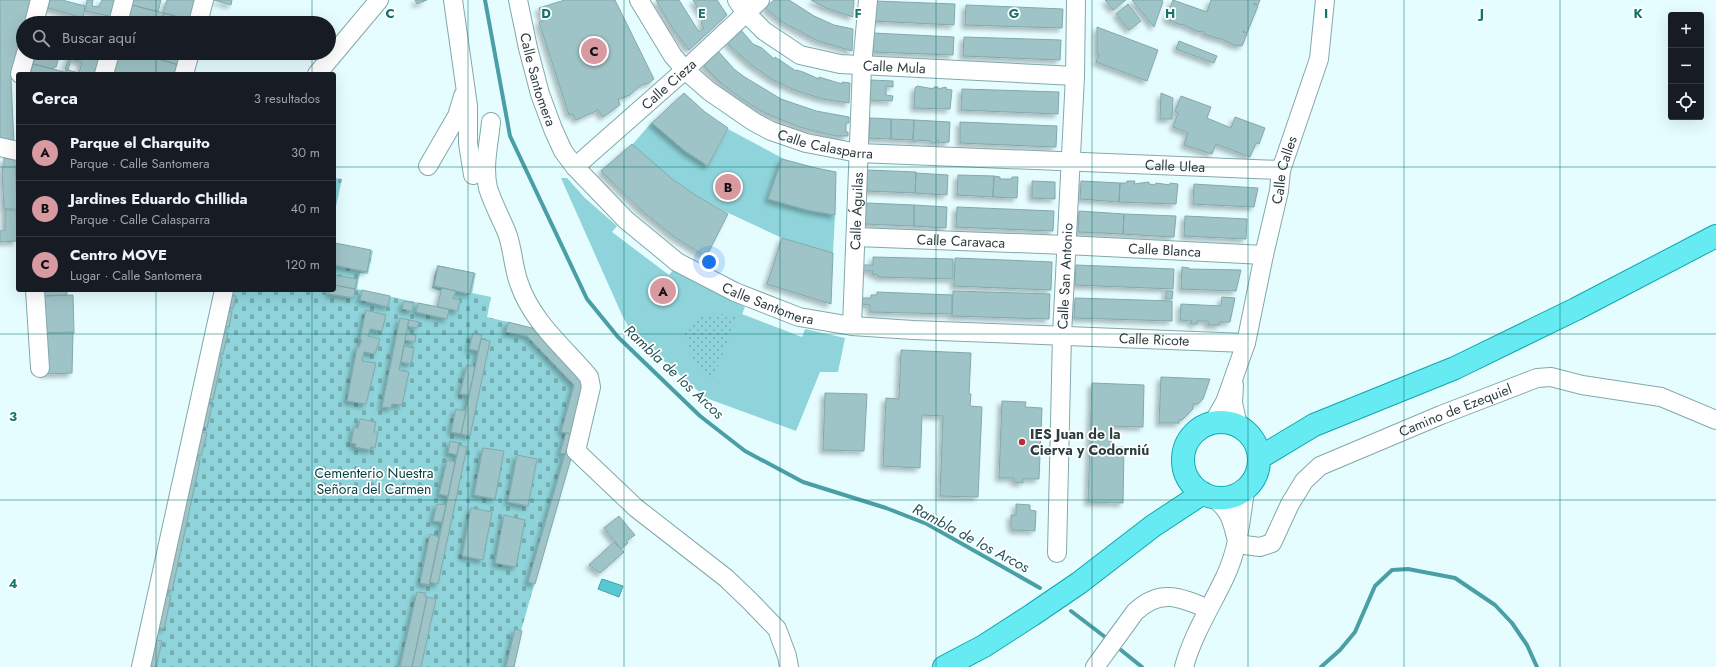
<!DOCTYPE html>
<html lang="es">
<head>
<meta charset="utf-8">
<style>
	:root { --surface:#171b24; --page:#242831; --text:#f1f3f6; --muted:#9ea1a6; --line:#363941; --accent:#d999a0 }
	body { margin:0; font-family:Jost,sans-serif; background:var(--page); color:var(--text) }
	.controls { position:absolute; right:12px; top:12px; display:grid; overflow:hidden; border-radius:4px; box-shadow:0 4px 16px #0002 }
	.controls button { width:36px; height:36px; display:grid; place-items:center; padding:0; border:0; border-bottom:1px solid var(--line); background:var(--surface); color:var(--text); font:20px sans-serif }
	.you { position:absolute; left:709px; top:262px; width:14px; height:14px; margin:-10px; border:3px solid #fff; border-radius:50%; background:#1a73e8; box-shadow:0 0 0 6px #1a73e833 }
	.badge { display:grid; place-items:center; width:26px; height:26px; border-radius:50%; background:var(--accent); color:#111; font-size:13px; font-weight:700 }
	.pin { position:absolute; translate:-50% -50%; border:2px solid #fff; box-shadow:0 1px 4px #0006 }
	.list { margin:0; padding:0; list-style:none }
	h2 { display:flex; justify-content:space-between; align-items:center; height:52px; margin:0; padding:0 16px; font-size:17px }
	h2 small { font-size:13px; font-weight:400; color:var(--muted) }
	.list li { display:grid; grid-template-columns:26px 1fr auto; gap:12px; align-items:center; box-sizing:border-box; height:56px; padding:0 16px; border-top:1px solid var(--line) }
	.list b { display:block; font-size:15px; white-space:nowrap }
	.list p { margin:0; font-size:13px; white-space:nowrap; color:var(--muted) }
	.list em { font-size:13px; font-style:normal; color:var(--muted) }
	.icon { flex:none; width:22px; height:22px; fill:none; stroke:currentColor; stroke-width:2; stroke-linecap:round; stroke-linejoin:round }
	.map { position:relative; flex:none; width:1716px; height:667px; overflow:hidden }
	.search { position:absolute; background:var(--surface); box-shadow:0 4px 16px #0002; left:16px; top:16px; width:320px; height:44px; display:flex; align-items:center; gap:10px; box-sizing:border-box; padding:0 14px; border-radius:22px; color:var(--muted); font-size:15px }
	.panel { position:absolute; background:var(--surface); box-shadow:0 4px 16px #0002; left:16px; top:72px; width:320px; height:220px; border-radius:4px }
	.map>svg:first-child { display:block }
</style>
</head>
<body>
<div class="map">
<svg width="1716" height="667" viewBox="0 0 1716 667">
	<defs>
		<pattern id="cemetery-stones" width="16" height="16" patternUnits="userSpaceOnUse"><rect width="16" height="16" fill="#8ed4da"/><path d="M2 7V4a2 2 0 0 1 4 0v3zM10 15v-3a2 2 0 0 1 4 0v3z" fill="#74adb2"/></pattern>
		<pattern id="garden-dots" width="8" height="8" patternUnits="userSpaceOnUse"><rect width="8" height="8" fill="#8ed4da"/><path d="M2 2h.1M6 6h.1" fill="none" stroke="#74adb2" stroke-width="1.8" stroke-linecap="round"/></pattern>
		<filter id="shadow"><feDropShadow dx="-3.5" dy="3.5" stdDeviation="2" flood-color="#0004"/></filter>
	</defs>
	<rect width="100%" height="100%" fill="#e6fdff"/>
	<!-- cemetery -->
	<path fill="url(#cemetery-stones)" d="M334,178l8,1 -8,36z
		M334,243l39,8 -5,23 -8,-1 -3,16 80,18 4,-16 -9,-3 5,-23 39,8 -4,20 19,4 -4,20 45,11 51,50 2,9 -20,66 6,2 -50,176 -7,36h-368l82,-377h106z"/>
	<!-- park -->
	<path fill="#8ed4da" d="M652,122l33,29 23,15 20,-37 56,30h-2l-14,40 39,11 28,5 -2,38 -51,-15 -58,-27 -29,-16 -24,-17 -39,-33z
		M561,178h6l18,20 32,28 -5,6 57,43 5,-6 71,38 -3,7 60,23 3,-8 40,9 -7,34h-18l-24,59 -90,-33 -67,-59h-4l-13,-24z"/>
	<!-- garden -->
	<path fill="url(#garden-dots)" d="M723,314l14,3 -25,65c-17,-11 -23,-30 -27,-48 11,-20 18,-18 38,-20z"/>
	<!-- water -->
	<path fill="#56c9d2" stroke="#4a9fa6" d="M602,579l21,7 -4,11 -21,-8z"/>
	<g fill="none" stroke-linecap="round" stroke-linejoin="round">
		<!-- stream -->
		<path stroke="#4a9fa6" stroke-width="4" d="M485,0l25,136 77,163 31,38 82,79 45,35 58,31 83,26 41,16 113,64
			M1071,611l38,29
			M1116,646l26,21
			M1321,667l19,-17 15,-18 20,-46 17,-16 16,-1 47,9 40,27 17,18 15,22 10,22"/>
	</g>
	<!-- building -->
	<path fill="#9fc4c7" stroke="#83a8ab" filter="url(#shadow)" d="M0,0h32l-6,23h-3v12l-12,45 3,64 -14,-4z
		M50,0h12l23,6 -2,12 -35,-10z
		M87,0h6l-1,6 7,1 3,-7h15l-4,17 -28,-6z
		M133,0h28l-3,12 -26,-7z
		M167,0h29l-5,20 -28,-7z
		M214,0h18l-1,5z
		M415,0h12l-10,4z
		M565,0h50l39,79 -5,4 -8,2 -11,10 -12,4 2,6 -17,12 -5,-7 -22,10 -3,-6 -4,1 -30,-93 4,-1 -4,-13z
		M656,0h23l20,32 5,-4 -3,-5 4,-3 -12,-20h24l10,15 -38,35 -16,-21z
		M774,0h15l25,16 20,9 19,4 -1,22 -34,-10 -34,-18 -19,-15z
		M811,0h43l-1,17 -27,-9z
		M1105,0h21l-13,10z
		M1132,0h30l1,2 -9,25z
		M1173,0l34,12 4,-12h49l-2,5 -4,-2 -1,1 5,2 -11,27 -4,-2v1l4,2 -5,12 -4,-1 -1,1 -18,-8v1l-15,-5v-2l-4,-1 -1,1 -17,-8 -1,1 -15,-6z
		M874,1l81,3 -1,21 -80,-4z
		M1128,4l13,17 -12,9 -13,-16z
		M132,5l32,8 -3,10h-9l1,-5 -6,-2 -2,7h-18z
		M966,5l97,4 -1,19 -97,-3z
		M164,13l27,7 -1,3h-29z
		M1097,27l61,23 -11,31 -51,-19 3,-7 -2,-1z
		M741,30l12,14 9,4 12,11 1,-2 21,14v-1l7,2 16,7v-2l23,7v-2l8,1 -1,20 -26,-4 -26,-8 -24,-11 -23,-16 -23,-21z
		M873,33l81,4 -1,18 -80,-3z
		M964,37l97,3 -1,20 -97,-4z
		M1179,41l38,15 -3,7 -38,-14z
		M718,51l16,18 9,7 38,23 35,12 33,6v6h-3v9h2v4h-13l-36,-9 -36,-15 -21,-13 -20,-15 -19,-19z
		M36,53h24l-4,14h-2l-1,2 -20,-5z
		M71,53h6l23,7 -4,14 -17,-1 3,-11 -11,-3 -3,11 -3,-1z
		M77,53h25l-2,7z
		M119,53h17l43,12 -3,9 -62,-1z
		M136,53h21l-1,5z
		M157,53h25l-3,12 -23,-7z
		M33,64l20,5 11,3 -1,2h-33z
		M66,70h2l15,4h-18z
		M871,80l22,1v6l-7,-1v9l7,1 -1,5 -22,-1z
		M917,86l17,3v-2h4v2l8,-2v2l6,1 -2,19 -36,-1 1,-20z
		M962,89l97,3 -1,22 -97,-4z
		M684,93l21,19 23,16 -20,38 -23,-15 -33,-28z
		M1161,93l12,5 -1,21h-12z
		M1181,96l30,11 -4,11 24,10 4,-11 30,11 -6,16 -3,-1 -6,14 -34,-13 -4,10 -28,-9 4,-12 -15,-6 5,-14 -3,-2z
		M870,118l21,1v20l-22,-1z
		M891,119l23,1 -1,20 -22,-1z
		M914,120l36,2 -1,20 -11,1 1,-2h-3v2h-5v-2l-12,-1 -5,2 -1,-2z
		M960,122l97,4 -1,21 -96,-4z
		M632,144l39,34 24,17 33,19 -22,43 -33,-21 -33,-27 -39,-38z
		M4,158l11,2 2,49h-13l-2,-41h2z
		M782,159l34,9 20,4 -1,43 -28,-5 -39,-11z
		M867,170l49,2 -1,21 -48,-2z
		M916,173l32,2 -1,20 -32,-2z
		M958,175l36,1 -1,21 -36,-2z
		M994,176l6,1v2h12v-2h6l-1,21 -24,-1z
		M1032,181l23,1v17l-23,-1z
		M1081,181l39,2 -1,19 -39,-3z
		M1127,181h8l-1,3 15,-2v2l6,1 1,-2 14,2v-2l8,1 -2,20 -57,-2 1,-19h7z
		M1194,184l64,4 -4,19 -61,-3z
		M866,203l48,2v21l-49,-2z
		M914,205l33,2 -1,21 -32,-2z
		M957,207l97,4 -1,20 -97,-4z
		M5,210h11l1,31 -17,1v-11l5,-1z
		M1079,211l45,3 -1,20 -45,-2z
		M1124,214l52,2 -2,21 -51,-3z
		M1185,216l62,3 -1,20 -62,-3z
		M782,238l51,15 -2,51 -64,-20z
		M335,243l36,7 -4,22 -33,-7z
		M873,257l80,2v20l-75,-2v-2l-6,-1 1,-3h-10v-6h10z
		M955,258l97,4 -1,28 -97,-4z
		M1076,265l98,4 -1,20 -98,-4z
		M438,266l36,7 -4,21 -36,-8z
		M1182,267l7,1v1l52,1 -5,21 -55,-2z
		M334,275l23,4 -2,10 -21,-4z
		M334,285l21,4 -1,9 -25,-4 1,-4h4z
		M442,288l14,3 -3,7 7,2 -2,11 -21,-4z
		M42,290h25v5l-25,1z
		M362,290l28,6 -2,11 -28,-7z
		M953,291l97,3 -1,25 -97,-3z
		M1166,291h7l-1,8h-6z
		M877,292l75,3v19l-82,-2v-7l-8,-1v-6h9v-3h6z
		M73,295l1,38h-31l-1,-37z
		M228,295l8,1 -3,12 -8,-2z
		M1222,297l13,1 -5,24h-10v3h-12v-4h-11v3h-6l1,-3 -12,-1 1,-16 40,2z
		M1075,298l97,3v20l-98,-3z
		M404,301l10,2 -2,8 -10,-2z
		M418,303l31,6 -2,10 -31,-7z
		M366,310l20,5 -4,16 -12,-2 -2,7 12,3 -5,15 -11,-2 -2,9 14,2 -10,41 -19,-3 10,-54h2l3,-7 -2,-1z
		M224,311l8,1 -3,15 -8,-1z
		M400,318l9,2 -10,50 10,2 -7,33 -10,-1 -1,4 -9,-1z
		M409,320l10,2 -2,6 -10,-2z
		M508,322l24,6 51,50 2,9 -13,47 -11,-2 13,-47 -47,-49 -21,-4z
		M220,331l8,2 -5,21 -8,-2z
		M73,332l-1,41 -28,1 -1,-41z
		M473,333l9,2 -4,16 -9,-2z
		M406,334l10,1 -1,7 -10,-2z
		M481,339l9,2 -20,95 -9,-2z
		M404,346l10,2 -3,16 -10,-2z
		M901,350l70,3 -2,41h2l-1,12 12,1 -4,90 -38,-1 3,-80 -21,-1 -2,53 -37,-2 3,-68 13,1z
		M214,356l8,2 -9,42 -8,-1z
		M467,365l8,2 -6,28 -9,-1z
		M1161,377l49,2 -7,20 -5,5h-5v5l-11,11h-3v3h-20z
		M1092,383l52,2 -1,42 -31,-1 -1,21h13l-1,56 -35,-1z
		M825,393l42,1 -3,57 -41,-1z
		M1002,401l24,1 -1,5 17,1 -3,71h-16v4l-9,-1v-4h-15z
		M204,404l8,1 -5,23 -8,-2z
		M456,409l10,2 -5,23 -10,-2z
		M360,419l16,3 -2,10h4l-3,16 -4,-1 -1,3 -15,-3 1,-3 -5,-1 3,-16 4,1z
		M198,431l9,2 -6,23 -8,-2z
		M566,433l6,1 -7,20 -5,-1z
		M450,441l9,2 -2,12 -9,-2z
		M459,445l8,2 -29,137 -8,-2z
		M483,448l21,3 -9,48 -21,-4z
		M565,454l7,1 -37,129 -7,-2z
		M517,455l20,4 -9,47 -20,-4z
		M192,459l8,2 -28,130 -8,-2z
		M447,460l8,2 -7,34 -9,-2z
		M437,504l9,1 -4,17 -9,-1z
		M1016,504l14,1v5l6,1 -1,20 -22,-1 -2,-5v-10h5z
		M471,508l21,4 -9,48 -21,-4z
		M504,515l21,5 -9,47 -21,-4z
		M619,516l16,19 -9,6 2,2 -7,6 -17,-21z
		M430,534l9,3 -10,48 -9,-2z
		M614,542l10,10 -24,21 -11,-8z
		M417,592l9,1 -1,4h2l-15,70h-12z
		M163,594l8,2 -7,33 -8,-2z
		M427,597l9,2 -15,68h-9z
		M515,629l7,2 -8,36h-8z
		M153,639l9,2 -6,26h-9z"/>
	<g fill="none" stroke-linecap="round" stroke-linejoin="round">
		<!-- minor casing -->
		<g stroke="#83a8ab" stroke-width="20">
			<g id="minor">
				<path d="M453,0l15,106v37l5,32"/>
				<path id="s1" d="M518,0l10,48 12,46 13,35 10,22 12,16 51,53 51,42 58,30 64,25 53,9 61,4 333,13"/>
				<path id="s2" d="M639,0l34,56 12,14 24,21 45,31 17,9 35,12 52,10 423,17"/>
				<path id="s3" d="M737,0l8,12 19,19 36,24 40,9 235,12"/>
				<path d="M34,23l6,-23"/>
				<path d="M118,23l6,-23"/>
				<path d="M198,23l6,-23"/>
				<path d="M20,74l6,-21"/>
				<path d="M104,74l6,-21"/>
				<path d="M184,74l6,-21"/>
				<path d="M317,74l62,-74"/>
				<path d="M491,122c-2,21 -8,45 -3,66 5,16 13,30 19,45 6,16 6,34 12,50 13,39 45,64 70,94l2,10 -15,64 60,57 90,70 24,23 27,28 10,27 2,11"/>
				<path d="M0,147l18,4"/>
				<path d="M428,166l29,-50 6,-20"/>
				<path id="s4" d="M575,167l110,-97 75,-70"/>
				<path id="s5" d="M856,237l210,8 198,10"/>
				<path d="M35,290l5,78"/>
				<path id="s6" d="M852,326l10,-260 6,-66"/>
				<path d="M1234,385l-1,18 5,23"/>
				<path id="s7" d="M1213,423l12,-21 21,-59 18,-88 15,-64 2,-21 38,-111 6,-59"/>
				<path d="M1213,497c16,13 18,20 23,40"/>
				<path id="s8" d="M1237,544l23,3 12,-4 18,-39 14,-23 16,-15 121,-51 96,-37 14,-1 31,8 79,12 55,23"/>
				<path id="s9" d="M1057,553l5,-218 13,-259 1,-76"/>
				<path d="M141,667l83,-377"/>
				<path d="M1095,667l40,-55c25,-24 45,-15 73,-3"/>
				<path d="M1184,667c9,-33 27,-60 41,-90 13,-27 16,-57 20,-87"/>
			</g>
		</g>
		<!-- major casing -->
		<g stroke="#11a5ae" stroke-width="24">
			<path id="major" d="M1183 460a38 38 0 1 1 76 0a38 38 0 1 1-76 0Z
				M1259,458l55,-33 141,-57 121,-59 140,-73
				M944,667l40,-21 48,-31 47,-32 74,-57 50,-33"/>
		</g>
		<!-- minor -->
		<use href="#minor" stroke="#fff" stroke-width="18"/>
		<!-- major -->
		<use href="#major" stroke="#67ebf3" stroke-width="22"/>
	</g>
	<!-- grid -->
	<path fill="none" stroke="#0f766e" stroke-width="1" stroke-opacity="0.55" d="M156,0v23M312,0v23M468,0v667M624,0v667M780,0v667M936,0v667M1092,0v667M1248,0v667M1404,0v667M1560,0v667M156,53v21M312,53v21M0,167h18M334,167h1382M156,290v377M312,290v377M0,334h1716M0,500h1716"/>
	<!-- markers -->
	<circle fill="#bc2b36" stroke="#fff" stroke-width="1.5" cx="1022" cy="442" r="4"/>
	<g text-anchor="middle" dominant-baseline="central" stroke-width="3.5" stroke-linejoin="round" paint-order="stroke">
		<!-- street labels -->
		<g font-size="14" fill="#2d3c3e" stroke="#fff">
			<text stroke="none"><textPath href="#s3" startOffset="180">Calle Mula</textPath></text>
			<text stroke="none"><textPath href="#s1" startOffset="82">Calle Santomera</textPath></text>
			<text stroke="none"><textPath href="#s4" startOffset="125">Calle Cieza</textPath></text>
			<text stroke="none"><textPath href="#s2" startOffset="246">Calle Calasparra</textPath></text>
			<text stroke="none"><textPath href="#s2" startOffset="597">Calle Ulea</textPath></text>
			<text stroke="none"><textPath href="#s7" startOffset="264">Calle Calles</textPath></text>
			<text stroke="none"><textPath href="#s6" startOffset="115">Calle Águilas</textPath></text>
			<text stroke="none"><textPath href="#s5" startOffset="105">Calle Caravaca</textPath></text>
			<text stroke="none"><textPath href="#s5" startOffset="309">Calle Blanca</textPath></text>
			<text stroke="none"><textPath href="#s9" startOffset="277">Calle San Antonio</textPath></text>
			<text stroke="none"><textPath href="#s1" startOffset="418">Calle Santomera</textPath></text>
			<text stroke="none"><textPath href="#s1" startOffset="808">Calle Ricote</textPath></text>
			<text stroke="none"><textPath href="#s8" startOffset="274">Camino de Ezequiel</textPath></text>
		</g>
		<!-- poi labels -->
		<g font-size="14" font-weight="bold" fill="#2d3c3e" stroke="#fff" text-anchor="start">
			<text x="1030" y="434">IES Juan de la<tspan x="1030" dy="16">Cierva y Codorniú</tspan></text>
		</g>
		<!-- park labels -->
		<g font-size="14" fill="#063e42" stroke="#fff">
			<text x="374" y="473">Cementerio Nuestra<tspan x="374" dy="16">Señora del Carmen</tspan></text>
		</g>
		<!-- water labels -->
		<g font-size="15" font-style="italic" fill="#25575b" stroke="#fff">
			<text transform="translate(674 372) rotate(43)">Rambla de los Arcos</text>
			<text transform="translate(971 538) rotate(28)">Rambla de los Arcos</text>
		</g>
	</g>
	<g font-size="13" text-anchor="middle" font-weight="bold" fill="#0f766e" stroke="#fff" stroke-width="3.5" stroke-linejoin="round" paint-order="stroke">
		<text x="390" y="18">C</text>
		<text x="546" y="18">D</text>
		<text x="702" y="18">E</text>
		<text x="858" y="18">F</text>
		<text x="1014" y="18">G</text>
		<text x="1170" y="18">H</text>
		<text x="1326" y="18">I</text>
		<text x="1482" y="18">J</text>
		<text x="1638" y="18">K</text>
		<text x="13" y="421">3</text>
		<text x="13" y="588">4</text>
	</g>
</svg>
<div class="controls">
<button>+</button>
<button>−</button>
<button><svg class="icon" aria-label="locate" viewBox="0 0 24 24"><circle cx="12" cy="12" r="6"/><path d="M12 2v4M12 18v4M2 12h4M18 12h4"/></svg></button>
</div>
<div class="you"></div>
<div class="pin badge" style="left:663px;top:291px">A</div>
<div class="pin badge" style="left:728px;top:187px">B</div>
<div class="pin badge" style="left:594px;top:51px">C</div>
<div class="search"><svg class="icon" aria-label="search" viewBox="0 0 24 24"><circle cx="10" cy="10" r="6"/><path d="M15 15l6 6"/></svg>Buscar aquí</div>
<section class="panel">
<h2>Cerca<small>3 resultados</small></h2>
<ul class="list">
<li><span class="badge">A</span><div><b>Parque el Charquito</b><p>Parque · Calle Santomera</p></div><em>30 m</em></li>
<li><span class="badge">B</span><div><b>Jardines Eduardo Chillida</b><p>Parque · Calle Calasparra</p></div><em>40 m</em></li>
<li><span class="badge">C</span><div><b>Centro MOVE</b><p>Lugar · Calle Santomera</p></div><em>120 m</em></li>
</ul>
</section>
</div>
</body>
</html>
